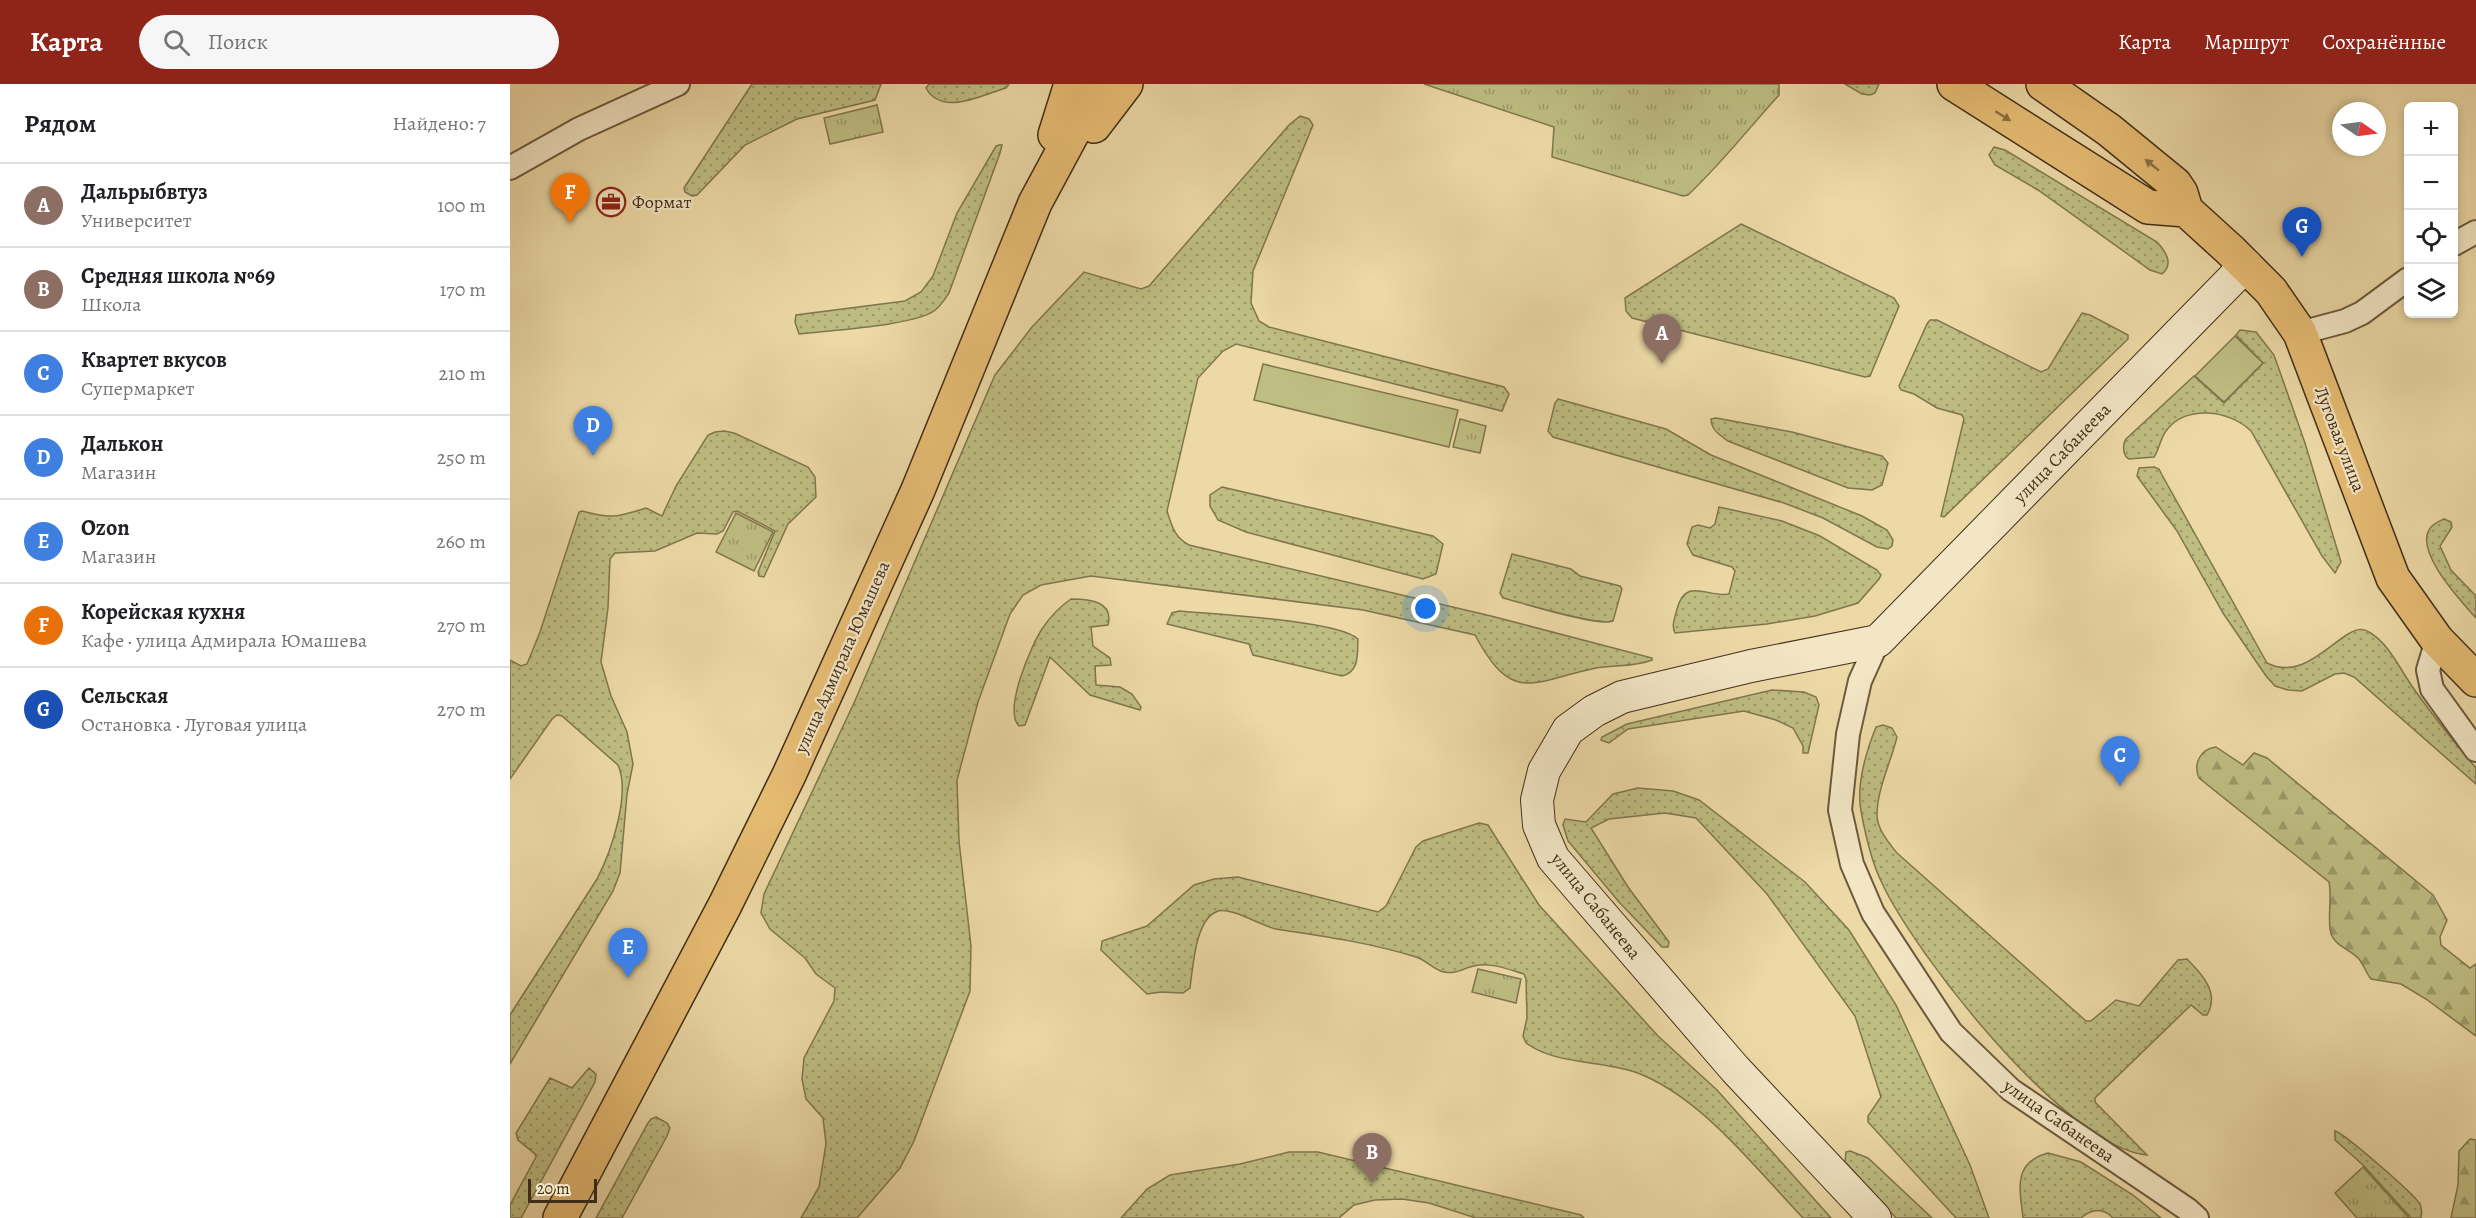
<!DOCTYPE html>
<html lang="ru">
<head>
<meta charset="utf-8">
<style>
	:root { --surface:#fff; --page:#f6f6f6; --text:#202124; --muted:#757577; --line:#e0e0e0; --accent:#8f2418 }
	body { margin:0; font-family:Alegreya,serif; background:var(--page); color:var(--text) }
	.controls { position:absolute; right:18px; top:18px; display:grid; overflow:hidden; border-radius:9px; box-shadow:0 3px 9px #0003 }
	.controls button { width:54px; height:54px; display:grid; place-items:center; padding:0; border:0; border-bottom:2px solid var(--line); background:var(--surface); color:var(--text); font:30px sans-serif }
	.compass { position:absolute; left:1822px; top:18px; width:54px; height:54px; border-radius:50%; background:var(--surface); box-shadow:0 3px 9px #0003; rotate:103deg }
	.scale { position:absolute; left:18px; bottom:15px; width:69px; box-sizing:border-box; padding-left:6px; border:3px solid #422e18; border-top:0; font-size:16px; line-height:21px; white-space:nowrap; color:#422e18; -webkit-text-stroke:4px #f3e6c5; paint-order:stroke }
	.you { position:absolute; left:916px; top:525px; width:21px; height:21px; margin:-15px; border:4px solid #fff; border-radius:50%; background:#1a73e8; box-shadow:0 0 0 9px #1a73e833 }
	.badge { display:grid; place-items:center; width:39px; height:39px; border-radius:50%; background:var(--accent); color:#fff; font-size:20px; font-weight:700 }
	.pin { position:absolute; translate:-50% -50px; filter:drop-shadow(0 2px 3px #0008) }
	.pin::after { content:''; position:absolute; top:32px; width:21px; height:18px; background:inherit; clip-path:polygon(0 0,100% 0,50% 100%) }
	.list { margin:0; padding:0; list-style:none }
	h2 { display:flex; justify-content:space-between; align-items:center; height:78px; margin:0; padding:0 24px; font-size:26px }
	h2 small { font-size:20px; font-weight:400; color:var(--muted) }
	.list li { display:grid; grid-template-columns:39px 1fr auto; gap:18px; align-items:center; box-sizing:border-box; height:84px; padding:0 24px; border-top:2px solid var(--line) }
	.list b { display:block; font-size:22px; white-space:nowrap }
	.list p { margin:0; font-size:20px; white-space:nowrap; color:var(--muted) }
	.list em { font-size:20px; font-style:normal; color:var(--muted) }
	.icon { flex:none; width:33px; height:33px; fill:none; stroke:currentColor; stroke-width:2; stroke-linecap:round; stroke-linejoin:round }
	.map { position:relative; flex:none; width:1966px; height:1134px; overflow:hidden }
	header { display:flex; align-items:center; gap:36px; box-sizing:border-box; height:84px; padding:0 30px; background:var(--accent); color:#fff }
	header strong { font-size:28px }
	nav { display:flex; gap:33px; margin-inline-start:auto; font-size:21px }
	.search { width:420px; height:54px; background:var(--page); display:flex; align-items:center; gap:15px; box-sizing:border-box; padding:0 21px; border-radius:33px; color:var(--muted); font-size:22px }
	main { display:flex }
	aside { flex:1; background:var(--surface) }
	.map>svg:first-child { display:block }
</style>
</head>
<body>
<header>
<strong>Карта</strong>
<div class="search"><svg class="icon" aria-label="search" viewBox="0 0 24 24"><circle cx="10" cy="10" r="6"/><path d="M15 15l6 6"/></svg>Поиск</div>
<nav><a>Карта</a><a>Маршрут</a><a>Сохранённые</a></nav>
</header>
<main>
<aside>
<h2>Рядом<small>Найдено: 7</small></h2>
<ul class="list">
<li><span class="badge" style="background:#8d6e63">A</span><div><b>Дальрыбвтуз</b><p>Университет</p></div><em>100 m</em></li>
<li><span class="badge" style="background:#8d6e63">B</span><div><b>Средняя школа №69</b><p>Школа</p></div><em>170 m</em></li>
<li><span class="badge" style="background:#3f7fe0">C</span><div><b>Квартет вкусов</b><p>Супермаркет</p></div><em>210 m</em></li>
<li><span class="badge" style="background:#3f7fe0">D</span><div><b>Далькон</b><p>Магазин</p></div><em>250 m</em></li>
<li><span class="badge" style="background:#3f7fe0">E</span><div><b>Ozon</b><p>Магазин</p></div><em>260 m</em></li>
<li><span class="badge" style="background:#e8710a">F</span><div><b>Корейская кухня</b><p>Кафе · улица Адмирала Юмашева</p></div><em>270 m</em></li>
<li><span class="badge" style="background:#1a4fb4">G</span><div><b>Сельская</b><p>Остановка · Луговая улица</p></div><em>270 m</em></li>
</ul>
</aside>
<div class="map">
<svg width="1966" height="1134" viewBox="0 0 1966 1134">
	<defs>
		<pattern id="grass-dots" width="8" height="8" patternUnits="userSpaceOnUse" patternTransform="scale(1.5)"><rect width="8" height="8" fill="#bebd82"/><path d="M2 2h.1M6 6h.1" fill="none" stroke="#9c9a69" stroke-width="1.8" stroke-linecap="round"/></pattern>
		<pattern id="forest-firs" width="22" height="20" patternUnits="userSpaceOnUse" patternTransform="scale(1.5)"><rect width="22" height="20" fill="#bebd82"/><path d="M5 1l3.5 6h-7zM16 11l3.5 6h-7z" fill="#9c9a69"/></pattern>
		<pattern id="park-tufts" width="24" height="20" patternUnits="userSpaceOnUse" patternTransform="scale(1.5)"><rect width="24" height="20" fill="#bebd82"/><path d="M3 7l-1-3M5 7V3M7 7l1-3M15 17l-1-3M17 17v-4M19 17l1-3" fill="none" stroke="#9c9a69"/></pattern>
	</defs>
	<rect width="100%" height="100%" fill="#ecd9a6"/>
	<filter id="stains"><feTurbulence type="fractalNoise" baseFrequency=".00333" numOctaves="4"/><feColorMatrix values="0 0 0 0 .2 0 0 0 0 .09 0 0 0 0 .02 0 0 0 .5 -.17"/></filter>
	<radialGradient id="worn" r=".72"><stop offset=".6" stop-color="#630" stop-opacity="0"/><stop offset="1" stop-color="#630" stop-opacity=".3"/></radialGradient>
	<!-- grass -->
	<path fill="url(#grass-dots)" stroke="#80764d" stroke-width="1.5" d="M242,0h129l-6,16 -78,19 -52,26 -48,50 -5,1 -7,-4 -1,-4z
		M419,0h80l-3,4c-24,7 -64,29 -80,0z
		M1335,0h34l-4,9 -5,2 -8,-1z
		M790,32l9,3 4,6 -60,146 -2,32 8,18 10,6 235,60 5,7 -7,17 -266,-67 -13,7 -25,27 -31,133c5,15 7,26 22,34l302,71 161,42v2c-17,7 -38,5 -56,8 -63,13 -83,38 -121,-33l-112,-25 -272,-34 -50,9 -18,10 -13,19 -32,88 -21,78 2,61 12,105 -1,45 -56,150 -14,27 -43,50h-56l18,-31 7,-43 -3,-26 -17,-19 -4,-20 2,-21 30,-57 1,-13 -19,-14 -11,-16 -35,-29 -9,-16 3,-19 90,-191 141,-328 37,-48 52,-55 57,17 8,-3 140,-161z
		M489,61h3l-2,8 -51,140c-4,6 -8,13 -15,18 -22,15 -104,19 -135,23l-4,-12 1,-7 109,-14 16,-9 12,-16 24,-63 39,-67z
		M1484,63l11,3 152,92c9,10 17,22 5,32l-12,-4 -112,-80 -43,-25 -6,-10z
		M1231,140l153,74 5,8 -29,70 -5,1 -233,-59 -6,-7 -1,-13z
		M1572,229l8,2 38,20v4l-184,178 -3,-1 23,-97 -2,-4 -25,-7 -23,-14 -13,-4 -2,-4 28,-62 3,-4h7l104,52 7,-3z
		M1730,246l16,2 18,23 31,88 36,119 -6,11 -13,-17 -71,-125c-21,-21 -66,-27 -85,0 -6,8 -7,19 -12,26l-25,2c-6,-3 -7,-14 -3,-20l68,-63 30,27 39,-40 -27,-28z
		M1048,315l108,30 45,26 151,61 25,14 6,10 -1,6 -4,3 -11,-2 -54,-29 -39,-15 -231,-66 -5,-6 7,-28z
		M1206,334l76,14 90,24 6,7 -6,22 -10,5 -24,-2 -120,-47c-8,-6 -17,-11 -17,-22z
		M214,347l10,2 74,34 7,10 1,20 -28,27 -24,53 -5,-1 -1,-4 17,-41 -38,-20 -4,1 -10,19 -6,3 -20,-1 -42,18 -40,2 -5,6 -2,49 -7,54 10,34 16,36 6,32 -6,30 -7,79 -7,18 -103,173v-49l87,-136c14,-27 34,-85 21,-114l-56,-49 -5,-1 -5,4 -42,60v-119l11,6 6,-2 13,-32 39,-120 3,-1c29,8 36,6 64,-3l16,8 14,-30 32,-51 7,-3z
		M1644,383l5,2 3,6 105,188c32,16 56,-13 81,-29 7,-4 14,-7 21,-2 21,12 31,38 45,57 19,27 41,54 62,79v16l-122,-107 -10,-4 -9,1 -33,17 -14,-1 -13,-4 -9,-10 -43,-63 -46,-82 -40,-55 2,-8z
		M712,403l211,49 10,8 -7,30 -13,5 -177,-47 -28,-12 -8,-14v-11z
		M1209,423l63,14 38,15 57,34 4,5 -2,4 -21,24 -43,13 -48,8 -92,9c-4,-8 0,-15 2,-24 9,-33 31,-11 52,-15l6,-23 -3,-4 -39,-12 -6,-11 5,-17 6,-2 12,3 5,-4z
		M1934,435l7,3 1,5 -12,19 11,24 25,26v22c-14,-16 -66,-70 -44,-92 3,-3 8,-5 12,-7z
		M1002,470l59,15 9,7 40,10 2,3 -9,32c-13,6 -91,-18 -110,-23l-3,-5z
		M561,515c18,0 43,2 37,26l-17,2 2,19 17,12 1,7 -16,1 1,19 24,2 12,7 9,13 -1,3 -50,-15 -40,-38 -25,68 -6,1c-16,-16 12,-80 23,-97 8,-12 17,-22 29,-30z
		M669,527c32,3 159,9 179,28 -1,15 2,33 -16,37l-89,-21 -4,-11 -82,-20 5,-11z
		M1262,606l32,2 12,5 3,8 -11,48h-5v-7l-10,-18 -17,-8 -32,-9 -116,18 -19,14 -8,-3 1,-3 25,-13z
		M1373,641l9,3 5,9c-6,25 -20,52 -20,78 0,14 12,28 20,38l189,168h5l25,-21 23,6 39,-46 9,-1c15,15 33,34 20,56h-4l-12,-10 -96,93v4l52,53c-81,-7 -234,-203 -266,-274 -10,-21 -16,-48 -20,-70 -5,-27 5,-59 15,-84z
		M1128,704l35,3 26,9 106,82 44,48 47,75 74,160 19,53h-33l-88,-96v-6l13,-19 -26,-81 -88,-122 -71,-76 -31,-5 -56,6 -18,9 37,59 41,55 -1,5h-6l-43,-45 -51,-61 -5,-16 2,-6 21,3 27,-28z
		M969,739l9,2 51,80 119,131 59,54 114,128h-28c-48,-50 -102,-122 -168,-146 -35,-12 -79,-7 -109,-29l-3,-7 4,-18 -1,-39 -2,-5c-14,-4 -31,-11 -45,-9 -13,1 -21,10 -35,7 -10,-2 -18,-12 -28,-15 -45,-14 -93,-21 -140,-28 -15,-3 -47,-24 -60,-17 -21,9 -23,56 -26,76l-7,5 -22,-1 -14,2 -46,-44 1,-9 45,-15 47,-41 20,-6 24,-2 140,35 8,-6 30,-59 7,-6z
		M79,984l7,6 -1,8 -74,136h-11v-13l26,-48 -1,-3 -17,-14 -2,-7 34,-55 22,10z
		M146,1033l11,6 3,5 -3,8 -45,82h-26l52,-95 3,-4z
		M1825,1047c9,2 79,63 85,73 2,5 2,9 1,14h-10l-48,-53 -28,-25z
		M1340,1067l18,7 64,60h-36l-51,-56 1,-10z
		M779,1068h29l263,63 3,3h-108l-47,-15 -27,-4 -27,1 -21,5 -15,13h-218l26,-29 23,-14 70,-11z
		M1538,1069l33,9 52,33 28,23h-48c-9,-10 -21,-10 -32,0h-58c-3,-29 -11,-55 25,-65z"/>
	<!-- forest -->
	<path fill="url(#forest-firs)" stroke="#80764d" stroke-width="1.5" d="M1706,663l27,18 11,-12 13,5 166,137 14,25 -7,17 1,8 29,23 6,-4v72l-50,-37 -25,-15 -30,-5c-5,-6 -7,-14 -12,-20 -10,-11 -27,-13 -29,-30 -2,-16 2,-32 -1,-47l-130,-104c-6,-14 1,-29 17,-31z
		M1960,1055l6,1v78h-25l7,-33 1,-34z"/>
	<!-- park -->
	<path fill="url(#park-tufts)" stroke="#80764d" stroke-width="1.5" d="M914,0h355v11c-30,33 -58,69 -91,100l-5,1 -131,-39 2,-30z
		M367,21l6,27 -53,12 -6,-26z
		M950,335l26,7 -6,27 -27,-6z
		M226,429l37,19 -19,39 -38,-19z
		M968,885l43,10 -5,24 -44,-11z
		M1853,1083l46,51h-52l-22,-25z"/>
	<!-- pitch -->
	<path fill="#bebd82" stroke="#80764d" stroke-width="1.5" d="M1725,252l28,27 -39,39 -29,-26z
		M753,280l195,46 -9,37 -195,-47z"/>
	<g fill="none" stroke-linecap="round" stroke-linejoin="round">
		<!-- street casing -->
		<g stroke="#6c593c" stroke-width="26">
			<path id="street" d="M0,84l69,-39 99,-45
				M1944,160l22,-12
				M1790,249l45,-12 17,-8 46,-34
				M1927,556l-9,30 4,19 44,61
				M1368,557l-18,40 -12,53 -8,76 12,54 21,49 78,119 60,58 176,119 10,9"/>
		</g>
		<!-- secondary casing -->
		<g stroke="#422e18" stroke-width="34">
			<path id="secondary" d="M1365,1134l-140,-149 -182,-211 -14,-33 -2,-25 7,-29 24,-41 26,-19 28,-14 129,-31 127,-25 368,-376"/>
		</g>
		<!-- primary casing -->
		<g stroke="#422e18" stroke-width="36">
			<path id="primary" d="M1444,0l194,123 38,3
				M1533,0l66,46 66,54 6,9 5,17 44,40 41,41 29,42 93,245 44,62 39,40
				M584,42l32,-42
				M545,51l16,-51
				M50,1134l165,-313 64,-130 129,-285 117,-287 64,-119"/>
		</g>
		<!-- street -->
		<use href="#street" stroke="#f3e6c5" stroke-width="22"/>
		<!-- secondary -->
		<use href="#secondary" stroke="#f3e6c5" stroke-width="32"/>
		<!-- primary -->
		<use href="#primary" stroke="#e6bc73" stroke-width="33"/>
	</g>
	<!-- one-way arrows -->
	<defs><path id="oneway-solid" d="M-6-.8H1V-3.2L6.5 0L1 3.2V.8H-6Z" transform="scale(1.5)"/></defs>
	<g fill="#8c6e41">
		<use href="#oneway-solid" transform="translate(1493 32) rotate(32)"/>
		<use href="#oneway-solid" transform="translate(1642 81) rotate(-141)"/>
	</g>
	<!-- icons -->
	<defs>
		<g id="office-ring" transform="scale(1.5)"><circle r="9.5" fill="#f3e6c5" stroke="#8f2418" stroke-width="1.5"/><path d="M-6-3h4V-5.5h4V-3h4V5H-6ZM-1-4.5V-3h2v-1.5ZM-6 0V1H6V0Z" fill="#8f2418"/></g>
	</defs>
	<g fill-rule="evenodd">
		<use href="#office-ring" x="101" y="118"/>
	</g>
	<g text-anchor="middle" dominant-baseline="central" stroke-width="4.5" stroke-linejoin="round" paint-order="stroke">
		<!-- poi labels -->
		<g font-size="18" fill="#422e18" stroke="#f3e6c5" text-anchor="start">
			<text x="122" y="118">Формат</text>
		</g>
		<!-- street labels -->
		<g font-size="18" fill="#422e18" stroke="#f3e6c5">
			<text transform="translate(1830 355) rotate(69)">Луговая улица</text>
			<text transform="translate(1552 369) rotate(-46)">улица Сабанеева</text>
			<text transform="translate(332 573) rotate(-66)">улица Адмирала Юмашева</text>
			<text transform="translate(1086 822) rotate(51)">улица Сабанеева</text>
			<text transform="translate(1549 1037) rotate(35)">улица Сабанеева</text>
		</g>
	</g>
	<rect width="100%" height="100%" filter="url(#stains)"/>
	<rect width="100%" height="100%" fill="url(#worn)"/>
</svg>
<div class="controls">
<button>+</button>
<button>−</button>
<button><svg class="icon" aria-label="locate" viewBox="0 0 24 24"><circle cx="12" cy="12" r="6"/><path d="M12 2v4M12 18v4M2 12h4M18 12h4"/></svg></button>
<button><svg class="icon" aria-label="layers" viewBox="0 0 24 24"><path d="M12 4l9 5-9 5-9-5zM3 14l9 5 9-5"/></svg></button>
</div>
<svg class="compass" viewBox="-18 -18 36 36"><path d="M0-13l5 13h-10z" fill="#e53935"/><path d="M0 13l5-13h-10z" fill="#757577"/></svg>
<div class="scale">20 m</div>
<div class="you"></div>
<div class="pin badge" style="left:1152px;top:280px;background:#8d6e63">A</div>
<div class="pin badge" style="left:862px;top:1099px;background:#8d6e63">B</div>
<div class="pin badge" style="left:1610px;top:702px;background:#3f7fe0">C</div>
<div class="pin badge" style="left:83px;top:372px;background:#3f7fe0">D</div>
<div class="pin badge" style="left:118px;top:894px;background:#3f7fe0">E</div>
<div class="pin badge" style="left:60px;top:139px;background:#e8710a">F</div>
<div class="pin badge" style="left:1792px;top:173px;background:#1a4fb4">G</div>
</div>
</main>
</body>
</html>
